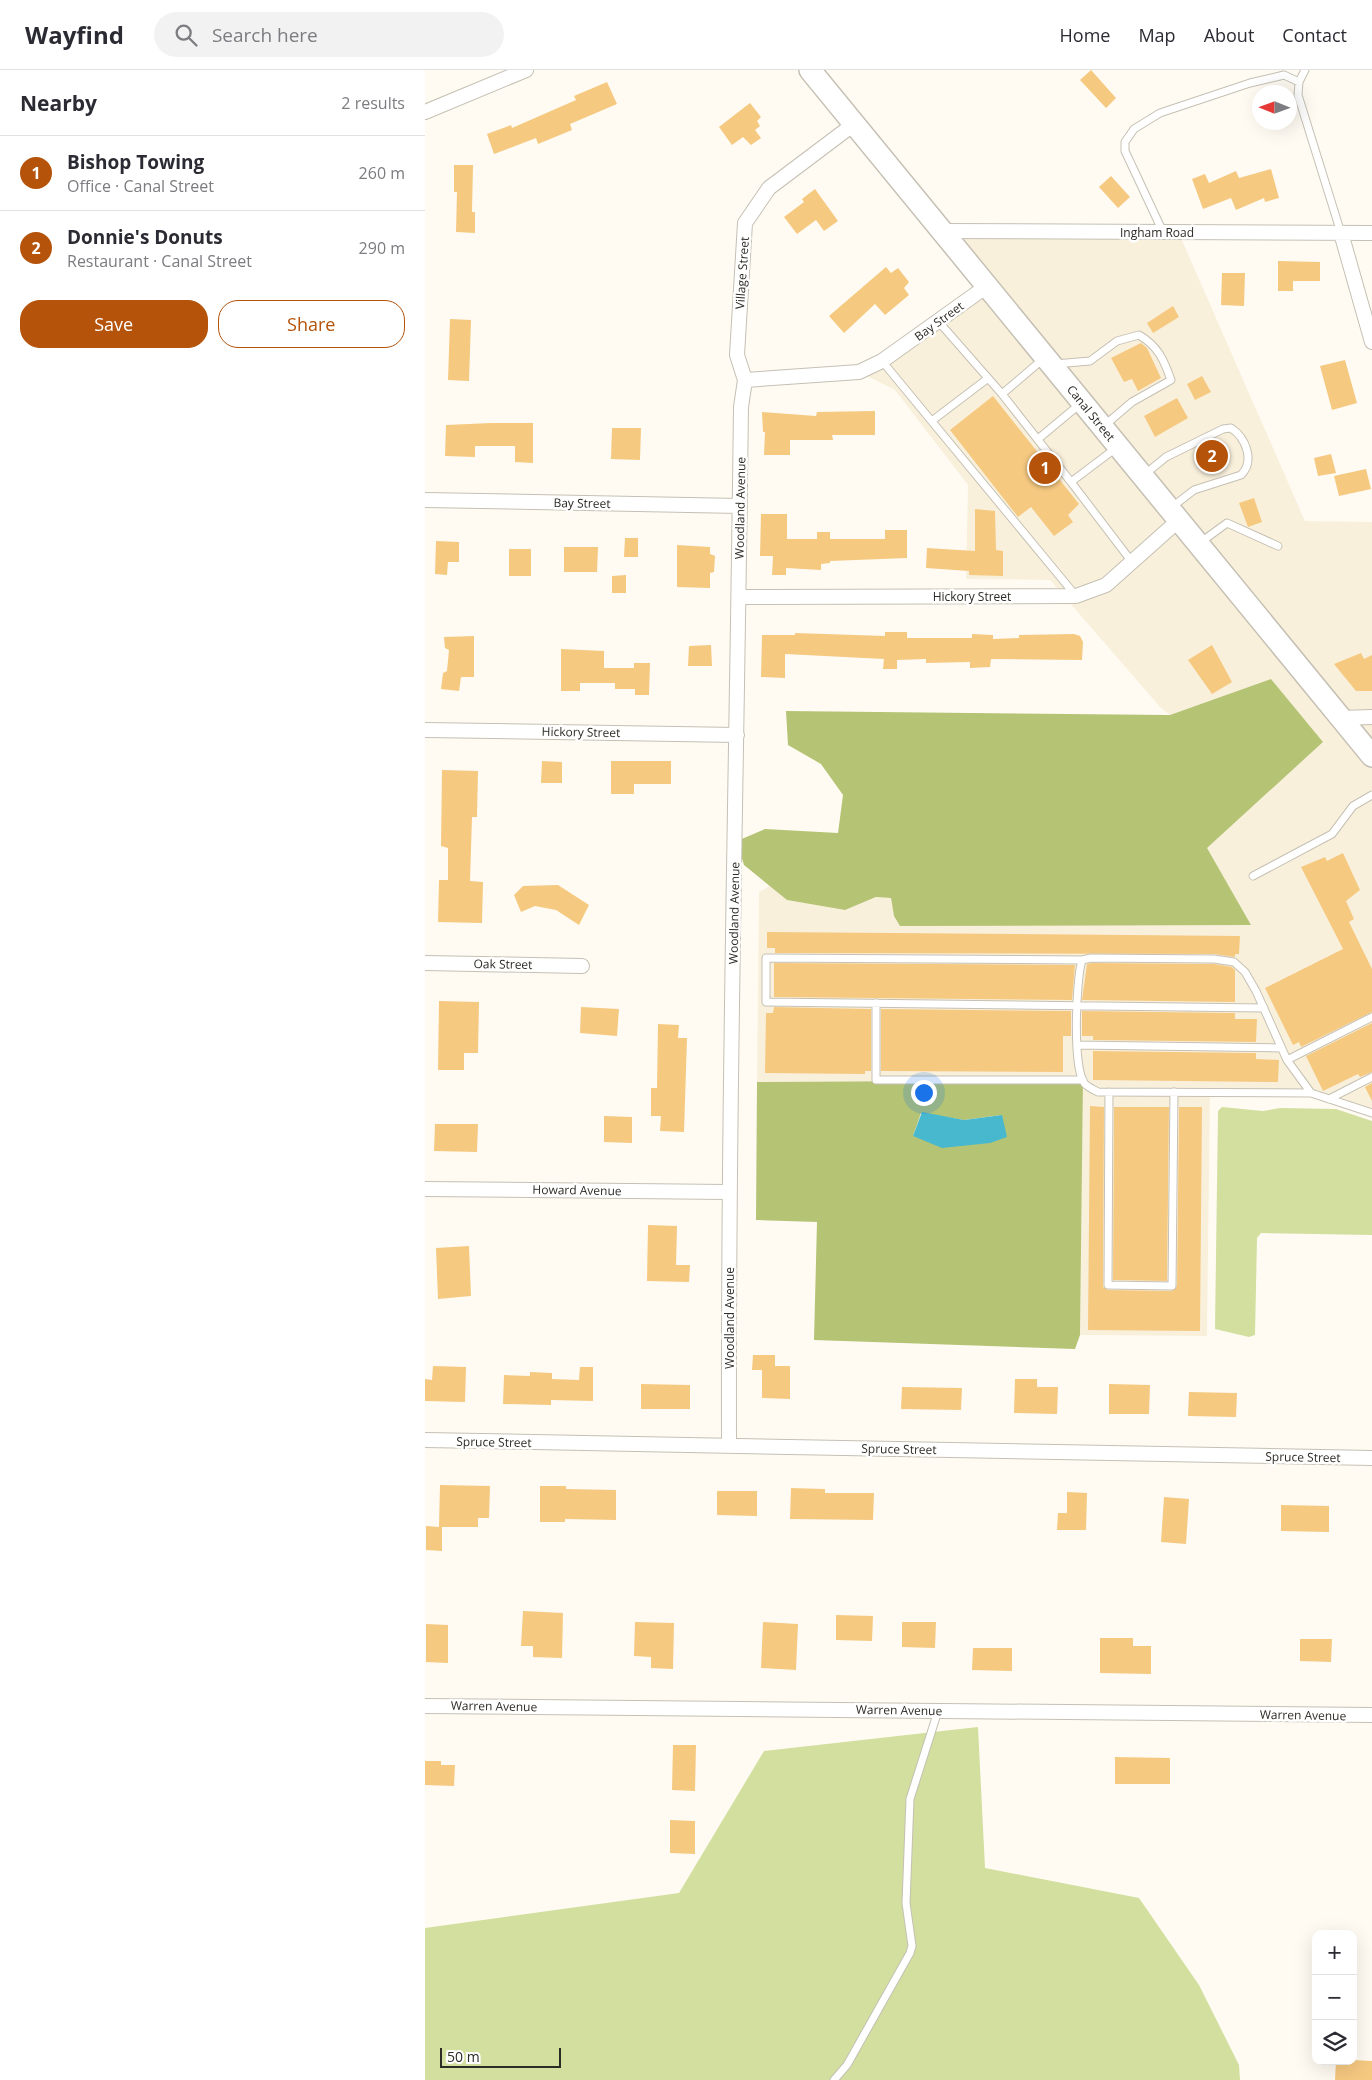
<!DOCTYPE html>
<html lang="en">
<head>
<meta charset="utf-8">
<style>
	:root { --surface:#fff; --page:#f2f2f3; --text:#2b2b33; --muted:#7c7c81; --line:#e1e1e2; --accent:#b45309 }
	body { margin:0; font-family:"Open Sans",sans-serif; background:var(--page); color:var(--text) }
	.controls { position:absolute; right:15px; bottom:15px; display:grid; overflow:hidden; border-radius:10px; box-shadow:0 5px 20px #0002 }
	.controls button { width:45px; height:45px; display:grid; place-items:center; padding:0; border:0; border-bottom:1px solid var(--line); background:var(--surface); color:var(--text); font:25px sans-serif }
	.compass { position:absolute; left:827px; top:15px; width:45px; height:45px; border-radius:50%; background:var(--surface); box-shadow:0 5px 20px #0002; rotate:271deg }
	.scale { position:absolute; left:15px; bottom:12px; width:121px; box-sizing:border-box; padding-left:5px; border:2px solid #2d2b26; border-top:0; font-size:14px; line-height:18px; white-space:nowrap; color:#2d2b26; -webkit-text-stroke:4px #fff; paint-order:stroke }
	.you { position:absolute; left:498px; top:1022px; width:18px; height:18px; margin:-12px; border:4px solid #fff; border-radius:50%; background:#1a73e8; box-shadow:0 0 0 8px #1a73e833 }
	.badge { display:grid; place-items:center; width:32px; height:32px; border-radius:50%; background:var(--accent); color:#fff; font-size:16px; font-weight:700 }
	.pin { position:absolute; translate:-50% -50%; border:2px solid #fff; box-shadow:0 1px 5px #0006 }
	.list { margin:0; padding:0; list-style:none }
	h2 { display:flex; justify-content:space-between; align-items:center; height:65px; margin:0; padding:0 20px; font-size:21px }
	h2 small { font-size:16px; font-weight:400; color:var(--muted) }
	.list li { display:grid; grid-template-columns:32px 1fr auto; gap:15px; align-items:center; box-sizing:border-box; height:75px; padding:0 20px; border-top:1px solid var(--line) }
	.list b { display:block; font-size:19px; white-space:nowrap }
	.list p { margin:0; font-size:16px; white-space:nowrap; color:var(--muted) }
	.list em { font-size:16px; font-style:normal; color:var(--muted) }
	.actions { display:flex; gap:10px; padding:15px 20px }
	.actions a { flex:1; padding:11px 0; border:1px solid var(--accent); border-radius:20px; text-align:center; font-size:18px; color:var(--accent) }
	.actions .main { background:var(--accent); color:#fff }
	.icon { flex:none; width:28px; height:28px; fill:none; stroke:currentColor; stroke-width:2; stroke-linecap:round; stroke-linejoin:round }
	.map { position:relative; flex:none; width:947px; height:2010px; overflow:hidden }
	header { display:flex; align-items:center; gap:30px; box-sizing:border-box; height:70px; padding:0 25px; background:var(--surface); border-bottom:1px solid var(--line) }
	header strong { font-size:24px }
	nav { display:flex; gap:28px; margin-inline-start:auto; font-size:18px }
	.search { width:350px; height:45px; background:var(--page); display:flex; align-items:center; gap:12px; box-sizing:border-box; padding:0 18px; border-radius:28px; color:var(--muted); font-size:19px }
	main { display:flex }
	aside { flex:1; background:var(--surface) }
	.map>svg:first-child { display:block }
</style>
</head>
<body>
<header>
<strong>Wayfind</strong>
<div class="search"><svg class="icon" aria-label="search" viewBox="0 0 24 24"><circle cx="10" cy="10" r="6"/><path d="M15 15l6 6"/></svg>Search here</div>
<nav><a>Home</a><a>Map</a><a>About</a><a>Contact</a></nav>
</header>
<main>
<aside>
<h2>Nearby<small>2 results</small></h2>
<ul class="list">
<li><span class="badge">1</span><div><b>Bishop Towing</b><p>Office · Canal Street</p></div><em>260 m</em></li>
<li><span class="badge">2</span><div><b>Donnie's Donuts</b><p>Restaurant · Canal Street</p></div><em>290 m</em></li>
</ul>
<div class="actions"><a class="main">Save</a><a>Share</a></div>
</aside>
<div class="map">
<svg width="947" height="2010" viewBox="0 0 947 2010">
	<rect width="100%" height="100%" fill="#fffbf3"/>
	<!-- built -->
	<path fill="#f9f0dc" d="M517,161l239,7 124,283 67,1v591l-61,-20 -101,-1 -3,244 -127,-1 3,-255 -326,2 2,-190 11,-6 17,14 58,10 32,-13 14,1 3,18 312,-68 117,-106 -52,-63 -101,36 -10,-8 -110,-127 -84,-1 2,-94 -73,-95 -36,-18 128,-86z"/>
	<!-- green -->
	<path fill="#d2df9f" d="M797,1037l41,4 17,-3 56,1 36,12v114l-111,-2 -4,5 -2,97 -6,2 -34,-8 3,-218z
		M553,1657l7,141 154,30 60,87 40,80 1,15h-815v-152l254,-35 85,-142z"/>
	<!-- forest -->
	<path fill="#b5c374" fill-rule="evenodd" d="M846,609l52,63 -116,106 44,77 -351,1 -6,-10 -3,-18 -15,-1 -31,13 -58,-10 -43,-35 -7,-24 28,-12 73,4 5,-38 -22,-31 -33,-19 -2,-34 384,4z
		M658,1010l-3,255 -5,14 -261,-9 3,-118 -61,-2 1,-138zM496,1043l43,7 38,-5 -89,21z"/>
	<!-- water -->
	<path fill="#48b8ce" d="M497,1042l42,8 38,-5 5,22 -17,6 -48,5 -29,-12z"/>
	<!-- building -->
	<path fill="#f6c980" d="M666,0l25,28 -10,10 -26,-28z
		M182,12l10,22 -47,20 2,6 -34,14 -2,-6 -42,16 -7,-20 24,-9 1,3 64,-28 -2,-4z
		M325,33l11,14 -4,4 3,5 -5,4 6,8 -10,7 -8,-8 -11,8 -13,-18z
		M29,95h19l-1,47h3v21l-19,-1 1,-40h-3z
		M846,99l8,29 -14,4 -1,-4 -28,12 -5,-12 -28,11 -11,-30 13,-5 4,9 27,-12 3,7z
		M686,106l19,21 -12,11 -19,-21z
		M390,119l23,32 -14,10 -8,-11 -19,14 -13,-17 20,-15 -2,-3z
		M853,191l42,1v19h-27v10h-15z
		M461,197l5,6 7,-5 11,14 -5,6 5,7 -24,20 -10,-11 -31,29 -15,-17z
		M797,203h23l-1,33 -23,-1z
		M748,236l6,11 -26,16 -6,-10z
		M25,249l21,1 -2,61 -21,-1z
		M716,273l6,5 14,30 -23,13 -6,-12 -8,3 -13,-24z
		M920,290l12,43 -25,7 -12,-44z
		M777,306l9,16 -16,8 -8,-16z
		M568,326l86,108 -11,11 5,7 -19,14 -23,-29 -13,10 -68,-87z
		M752,328l11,20 -33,19 -11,-21z
		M450,341v24h-43l1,5h-43v15h-26l1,-23h-2l-1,-20 54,4 1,-4z
		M66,353h42v40l-18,-1v-16h-40v11l-30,-1 1,-31z
		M187,358h29l-1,32 -29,-1z
		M798,373l6,15 -26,10 -7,-15z
		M906,384l5,19 -18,3 -4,-18z
		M941,399l5,20 -32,7 -5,-20z
		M829,428l8,24 -14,5 -9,-24z
		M550,439l20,2 1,39 7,1v25l-34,-1v-4l-43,-3 1,-20 48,3z
		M336,444h26v25h30v-7h13v7h55v-9h22v28l-77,3v2l-9,1v6l-35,-2v7h-14l1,-19h-13z
		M200,468h13v19h-14z
		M11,471l23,1v20h-11l-1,13 -12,-1z
		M252,475l33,2v7l5,2 -1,16 -4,1v15l-33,-1z
		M139,477h34l-1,25h-33z
		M84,479h22v27h-22z
		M201,505v18h-14v-17z
		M460,562h22v6h65v-4l21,1v4l26,-1v-3l55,-1 6,2 3,6 -1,18 -91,-1 -1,8 -20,1v-6l-44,1v-4l-29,1v9h-14l1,-10 -99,-5v24l-24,-1 1,-42h33v-2l90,3z
		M49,566v41h-13l-2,14 -18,-2 2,-16 4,-2 2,-21 -4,-2 -1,-11z
		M286,575l1,21h-24l1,-20z
		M787,575l20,37 -20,12 -24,-34z
		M136,579l43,2v17h30v-5h16l-1,32h-14v-6h-20v-6h-35v8h-19z
		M936,583l3,6 8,-4v36h-16l-22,-27z
		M117,691l20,1v21h-21z
		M186,691h60v23h-37v10h-23z
		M17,700l36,1 -1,46h-5l-2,64 13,1 -1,41 -44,-1 1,-42h9v-32l-7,-2z
		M918,783l17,37 -14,11 8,18 -5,3 23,47v43l-71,35 -2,-5 -6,3 -28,-57 78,-39 -42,-82 24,-10 2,4z
		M133,815l31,20 -10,20 -23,-15 -21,-4 -14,6 -7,-17 9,-9z
		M342,862l473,4 -1,18h-4v3l-21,-3 -439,-1v-5h-8z
		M349,893l301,2 -3,35 -298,-3z
		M667,893l122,1 18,3 3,3v32l-153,-2 5,-36z
		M14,931l40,1 -1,51h-14v17h-26z
		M156,937l38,2 -2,27 -37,-3z
		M349,937l97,2v62h-6v3l-100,-1 1,-60h7z
		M456,939l190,2v25h-8v36l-182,-1z
		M657,941l153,2v6h22l-1,23 -163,-2v-4h-11z
		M947,953v49l-12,5 -2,-3 -35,17 -17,-35z
		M233,954l21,1 -1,13h9l-3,94 -24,-1 1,-15h-10v-28h6z
		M668,981l163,2v6l23,1 -1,22 -185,-2z
		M947,1013v18l-7,-14z
		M665,1036l14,1 -1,180 5,3 64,1 5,-5 2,-179h23l-2,224 -112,-1z
		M689,1037h55l-2,174 -54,-1z
		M179,1046l28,1v26l-28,-1z
		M10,1054h43l-1,28 -43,-1z
		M223,1155l29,1 -1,39h14l-1,17 -42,-1z
		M44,1176l2,50 -33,3 -2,-51z
		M328,1285h22v11h15v33l-28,-1v-28h-10z
		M8,1296l33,1 -1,35 -40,-1v-22l7,1z
		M155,1297h13v34l-42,-1v5l-48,-1 1,-29 26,1v-4l22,1v6l27,1z
		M590,1309h22v8h21l-1,27 -43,-1z
		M216,1314l49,1v24h-49z
		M684,1314l41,1 -1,29h-40z
		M477,1317l60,1 -1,22 -60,-1z
		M764,1322l48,1 -1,24 -48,-1z
		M15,1415l50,1 -1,32h-11v9h-36v24l-16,-1v-24l13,1z
		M115,1416h26v3l50,1v30l-51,-1v3h-25z
		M366,1418l34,1v4h49l-1,27 -83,-1z
		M292,1421h40v25l-40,-1z
		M642,1422l20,1 -1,37h-29l1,-17h9z
		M739,1427l25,2 -3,45 -25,-2z
		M856,1435l48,1v26l-48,-1z
		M98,1541l40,2 -1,45 -29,-1v-11h-12z
		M411,1545l37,1 -1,25 -36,-1z
		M210,1552l39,1 -1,46 -22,-1v-11l-17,-1z
		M338,1552l35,2 -2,46 -35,-2z
		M477,1552h34l-1,26 -33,-1z
		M1,1554l22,1v38l-22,-1z
		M675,1568h33v8h18v28l-51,-1z
		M875,1569h32l-1,23 -31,-1z
		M548,1578h39v23l-40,-1z
		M248,1675h23l-1,46 -23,-1z
		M690,1687l55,1v26h-55z
		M0,1691h16v4h14l-1,21 -29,-1z
		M245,1750l25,1v33l-25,-1z
		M928,1990l19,1v19h-37l1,-19z"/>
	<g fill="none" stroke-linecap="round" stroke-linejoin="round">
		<!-- lane casing -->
		<g stroke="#c5c0b3" stroke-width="9">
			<path id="lane" d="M880,0l-6,12 -1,13 43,138
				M738,162l-38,-81v-9l9,-13 26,-16 90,-30 34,-8 15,7
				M513,251l64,73
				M618,289l-41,35 69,88 45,-34
				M457,291l194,235
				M630,294l35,-3 27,-20 22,-6c19,11 25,25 32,45l-39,22 -27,23
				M508,350l54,-41
				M613,369l42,-35
				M719,405l22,-18 57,-28 8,-1c15,10 24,33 10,47l-47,15 -22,17
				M646,412l61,80
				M776,472l26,-19 51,23
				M828,806l79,-42 21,-28 19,-11
				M657,890l-316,-2v44l498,6
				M451,933v77h207
				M653,975l203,3
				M862,990l85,-43
				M684,1022l-1,193 64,1 2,-194
				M886,1023l-24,-33 -31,-69 -11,-19 -11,-10 -20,-3 -123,-1 -9,2c-6,19 -10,110 3,124 3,3 9,6 13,8l213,1 61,20
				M904,1029l43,-22
				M409,2010l13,-15 63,-112 2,-7 -6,-43 4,-104 28,-88"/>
		</g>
		<!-- street casing -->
		<g stroke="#c5c0b3" stroke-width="16">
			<path id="street" d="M0,42l101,-42
				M517,161l430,2
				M916,163l31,109
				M320,310l114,-8 23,-11 105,-75
				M0,430l315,6
				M314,527l337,-1 30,-11 73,-65
				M915,648l32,-1
				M0,660l312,5
				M0,893l157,3
				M0,1119l303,3
				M0,1370l947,18
				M304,1376c-1,-347 8,-693 12,-1039l4,-27 -8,-25 8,-132 24,-35 85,-64
				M0,1636l947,9"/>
		</g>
		<!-- primary casing -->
		<g stroke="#c5c0b3" stroke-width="24">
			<path id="primary" d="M385,0l562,686"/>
		</g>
		<!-- lane -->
		<use href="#lane" stroke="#fff" stroke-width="7"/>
		<!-- street -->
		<use href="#street" stroke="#fff" stroke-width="14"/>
		<!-- primary -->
		<use href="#primary" stroke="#fff" stroke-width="21"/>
	</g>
	<g text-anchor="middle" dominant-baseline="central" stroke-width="5" stroke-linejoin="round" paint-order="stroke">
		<!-- street labels -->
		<g font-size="12" fill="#2d2b26" stroke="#fff">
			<text x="732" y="162">Ingham Road</text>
			<text transform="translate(317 203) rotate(-86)">Village Street</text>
			<text transform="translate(514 251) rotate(-36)">Bay Street</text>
			<text transform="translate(666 343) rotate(51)">Canal Street</text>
			<text transform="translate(157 433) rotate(1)">Bay Street</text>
			<text transform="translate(315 438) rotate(-89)">Woodland Avenue</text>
			<text x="547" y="526">Hickory Street</text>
			<text transform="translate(156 662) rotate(1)">Hickory Street</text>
			<text transform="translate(309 843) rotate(-89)">Woodland Avenue</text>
			<text transform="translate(78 894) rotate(1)">Oak Street</text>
			<text transform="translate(152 1120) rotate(1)">Howard Avenue</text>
			<text transform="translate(304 1248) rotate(-90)">Woodland Avenue</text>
			<text transform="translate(69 1372) rotate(1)">Spruce Street</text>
			<text transform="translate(474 1379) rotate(1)">Spruce Street</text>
			<text transform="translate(878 1387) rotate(1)">Spruce Street</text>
			<text transform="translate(69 1636) rotate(1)">Warren Avenue</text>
			<text transform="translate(474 1640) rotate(1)">Warren Avenue</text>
			<text transform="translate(878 1645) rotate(1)">Warren Avenue</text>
		</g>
	</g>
</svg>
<div class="controls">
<button>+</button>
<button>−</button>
<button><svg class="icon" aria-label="layers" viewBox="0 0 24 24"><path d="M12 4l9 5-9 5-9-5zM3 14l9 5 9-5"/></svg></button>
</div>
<svg class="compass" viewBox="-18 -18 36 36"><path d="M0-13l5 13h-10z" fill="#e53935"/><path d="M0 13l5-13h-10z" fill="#7c7c81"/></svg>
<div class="scale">50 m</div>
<div class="you"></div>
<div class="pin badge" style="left:620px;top:398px">1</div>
<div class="pin badge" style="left:787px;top:386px">2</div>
</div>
</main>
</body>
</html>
